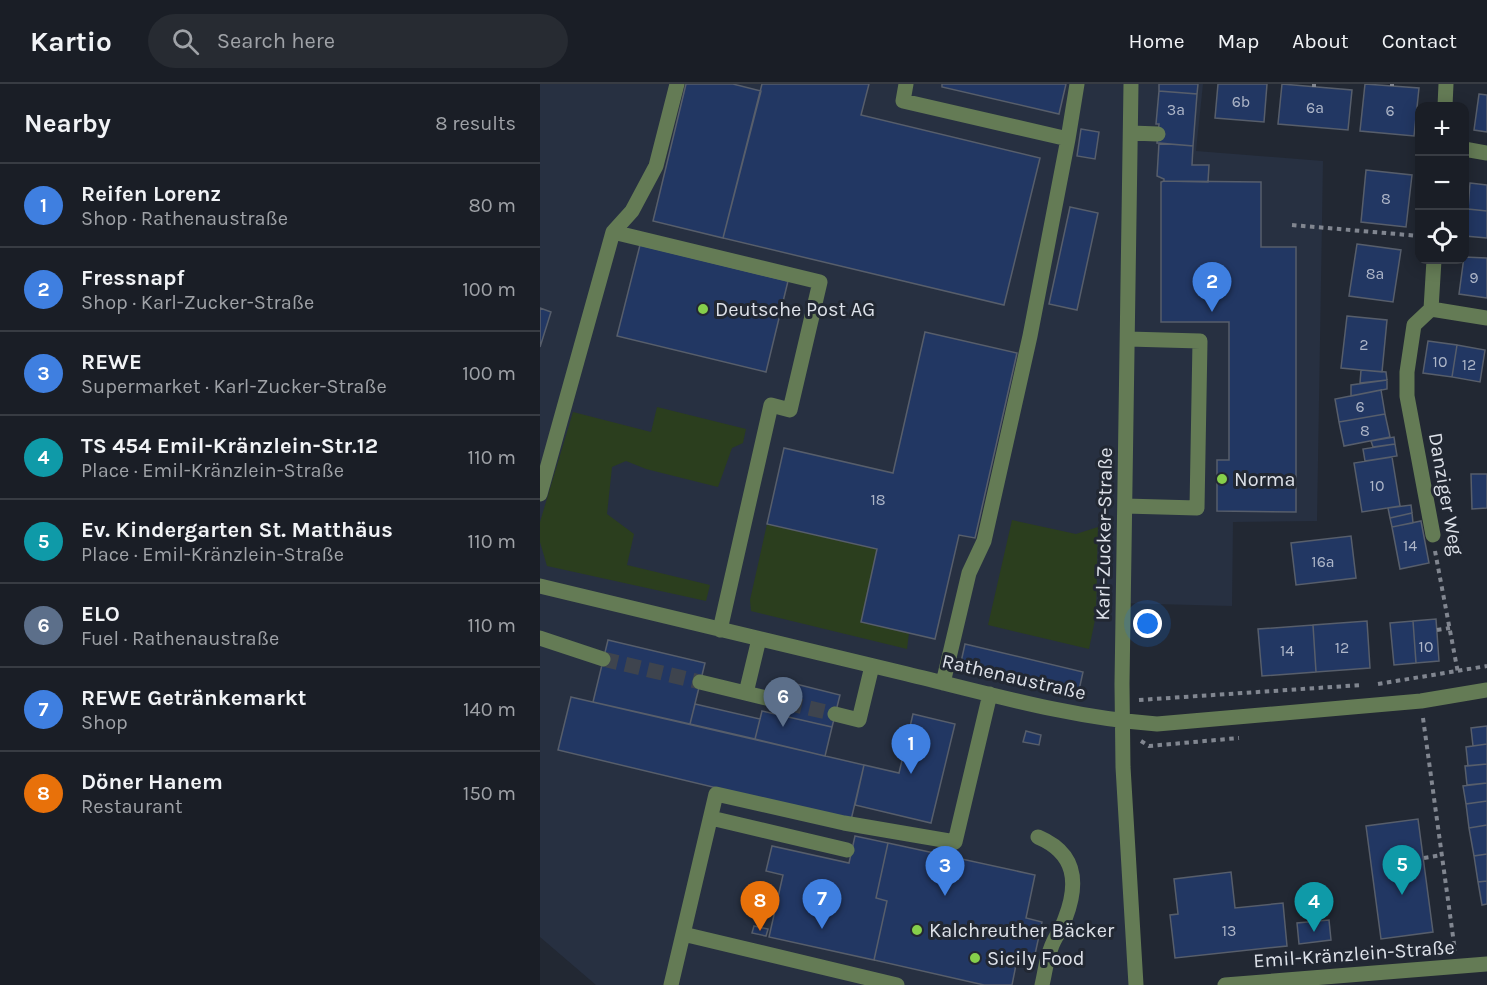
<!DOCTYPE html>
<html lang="en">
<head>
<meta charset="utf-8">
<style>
	:root { --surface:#1a1e26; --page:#272b32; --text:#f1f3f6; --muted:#9fa2a7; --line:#383c43; --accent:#86cf4b }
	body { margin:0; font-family:Karla,sans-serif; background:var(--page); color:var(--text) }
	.controls { position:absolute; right:18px; top:18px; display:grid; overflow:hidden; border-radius:12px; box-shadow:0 3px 15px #0003 }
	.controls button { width:54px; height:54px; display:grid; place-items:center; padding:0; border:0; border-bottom:2px solid var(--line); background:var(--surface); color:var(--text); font:30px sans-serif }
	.you { position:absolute; left:608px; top:540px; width:21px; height:21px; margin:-15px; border:4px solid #fff; border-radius:50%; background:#1a73e8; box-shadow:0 0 0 9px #1a73e833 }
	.badge { display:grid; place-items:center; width:39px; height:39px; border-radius:50%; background:var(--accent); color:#fff; font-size:20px; font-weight:700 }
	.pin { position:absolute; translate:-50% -50px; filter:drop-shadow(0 2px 3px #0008) }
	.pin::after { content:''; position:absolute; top:32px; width:21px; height:18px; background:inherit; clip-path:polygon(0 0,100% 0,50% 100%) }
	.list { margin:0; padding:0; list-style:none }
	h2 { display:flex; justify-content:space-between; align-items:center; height:78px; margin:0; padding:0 24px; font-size:26px }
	h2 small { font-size:20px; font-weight:400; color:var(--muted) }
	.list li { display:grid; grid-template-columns:39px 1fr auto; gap:18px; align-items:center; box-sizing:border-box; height:84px; padding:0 24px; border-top:2px solid var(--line) }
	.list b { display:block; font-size:22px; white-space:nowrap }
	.list p { margin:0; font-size:20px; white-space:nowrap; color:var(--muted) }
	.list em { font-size:20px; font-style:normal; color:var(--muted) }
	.icon { flex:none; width:33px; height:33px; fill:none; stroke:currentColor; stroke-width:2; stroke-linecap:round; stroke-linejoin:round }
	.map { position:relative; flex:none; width:947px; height:901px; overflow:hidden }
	header { display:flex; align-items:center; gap:36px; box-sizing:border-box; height:84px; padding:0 30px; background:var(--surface); border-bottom:2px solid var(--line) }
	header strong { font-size:28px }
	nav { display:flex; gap:33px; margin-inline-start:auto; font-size:21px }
	.search { width:420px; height:54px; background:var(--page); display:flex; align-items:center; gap:15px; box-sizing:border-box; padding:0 21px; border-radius:33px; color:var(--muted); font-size:22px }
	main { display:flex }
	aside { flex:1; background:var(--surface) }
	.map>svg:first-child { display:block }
</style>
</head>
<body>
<header>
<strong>Kartio</strong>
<div class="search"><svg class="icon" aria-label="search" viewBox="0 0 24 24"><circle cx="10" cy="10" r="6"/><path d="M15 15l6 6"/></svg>Search here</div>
<nav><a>Home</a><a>Map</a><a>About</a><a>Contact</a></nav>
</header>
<main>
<aside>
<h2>Nearby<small>8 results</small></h2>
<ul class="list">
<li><span class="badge" style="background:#3f7fe0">1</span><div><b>Reifen Lorenz</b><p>Shop · Rathenaustraße</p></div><em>80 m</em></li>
<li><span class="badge" style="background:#3f7fe0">2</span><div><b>Fressnapf</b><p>Shop · Karl-Zucker-Straße</p></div><em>100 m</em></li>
<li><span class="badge" style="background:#3f7fe0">3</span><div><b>REWE</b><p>Supermarket · Karl-Zucker-Straße</p></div><em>100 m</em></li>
<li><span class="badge" style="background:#0f9aa8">4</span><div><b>TS 454 Emil-Kränzlein-Str.12</b><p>Place · Emil-Kränzlein-Straße</p></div><em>110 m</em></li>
<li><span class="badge" style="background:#0f9aa8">5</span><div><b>Ev. Kindergarten St. Matthäus</b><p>Place · Emil-Kränzlein-Straße</p></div><em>110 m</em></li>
<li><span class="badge" style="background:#5c6f8a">6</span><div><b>ELO</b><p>Fuel · Rathenaustraße</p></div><em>110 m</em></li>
<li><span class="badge" style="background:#3f7fe0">7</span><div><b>REWE Getränkemarkt</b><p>Shop</p></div><em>140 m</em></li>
<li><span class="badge" style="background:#e8710a">8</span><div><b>Döner Hanem</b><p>Restaurant</p></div><em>150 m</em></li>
</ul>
</aside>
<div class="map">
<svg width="947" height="901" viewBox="0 0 947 901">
	<rect width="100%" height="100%" fill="#222833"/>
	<!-- built -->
	<path fill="#273041" d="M0,0h663l-7,67 127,10 -6,360 -84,1 -1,84 -115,-3 16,382h-537l-56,-48z"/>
	<!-- green -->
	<path fill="#2b3e1e" d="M117,323l89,22 -3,14 -11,5 -14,39 -72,-18 -20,-8 -14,6 -5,47 27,20 -7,31 83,20 -4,16 -159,-35 -7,-24v-20l33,-110 78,20z
		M472,436l64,14 22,-7 -2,88 -7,34 -101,-24z
		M227,440l110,25 -16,73 48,11 -2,16 -156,-38 -1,-11z"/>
	<!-- building -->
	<path fill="#223763" stroke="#575e6b" stroke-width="1.5" d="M146,0h47l28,7 -38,147 -70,-17z
		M222,0h107l-8,31 179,43 -36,147 -281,-67z
		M402,0h124l-7,30 -117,-27z
		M619,0h39l-1,10 -38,-3z
		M678,0h49l-3,38 -49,-4z
		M742,0l70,6 -4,40 -70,-6z
		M825,0l54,4 -5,48 -54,-5z
		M619,7l38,3 -4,52 -36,-3 2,-19h-3z
		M939,10l8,1v37l-13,-2z
		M541,45l18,3 -4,27 -18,-3z
		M619,59l34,3 -1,19h17l-1,17 -44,-1v-2l-7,-3z
		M826,86l46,5 -6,52 -45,-5z
		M624,97l97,1v65h35v265l-79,-1v-51h12v-138h-68v-140z
		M930,99l17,2v26l-19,-2z
		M530,123l28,6 -21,97 -28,-6z
		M928,125l19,2v27l-22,-2z
		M817,160l44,6 -8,52 -44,-6z
		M100,161l148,36 -22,91 -149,-36z
		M924,173l23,1v40l-28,-4z
		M0,224l11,4 -11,35z
		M807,232l40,4 -5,52 -41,-4z
		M385,248l92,21 -42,185 -16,-3 -24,104 -74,-17 16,-73 -110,-25 17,-76 109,25z
		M888,257l29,4 -5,32 -29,-4z
		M917,261l28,5 -5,32 -28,-5z
		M821,286l25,2 1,8 -27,3z
		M847,296v9l-36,7v-11z
		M841,306l4,24 -46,8 -4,-23z
		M845,330l5,23 -46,9 -5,-24z
		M854,353l1,7 -22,3 -2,-6z
		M855,360l2,12 -32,5 -2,-12z
		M852,373l8,49 -38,6 -8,-49z
		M931,390h16v34l-15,1z
		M871,421l1,8 -22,5 -2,-10z
		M872,429l1,10 -21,4 -2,-9z
		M881,437l8,42 -29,6 -8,-42z
		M811,452l5,42 -60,7 -5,-42z
		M896,535l3,42 -23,2 -3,-42z
		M827,537l3,47 -54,4 -3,-47z
		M873,537l3,42 -22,2 -4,-42z
		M773,541l3,47 -54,4 -4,-47z
		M68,556l97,23 -15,61 -97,-22z
		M425,560l118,28 -4,18 -118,-28z
		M252,599l48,12 -8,32 -48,-11z
		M31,613l293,68 -13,55 -293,-70z
		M155,620l65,15 -5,20 -65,-15z
		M222,627l70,16 -7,29 -70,-17z
		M373,630l42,10 -24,99 -76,-18 9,-40 35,8z
		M947,642v18l-14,2 -2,-18z
		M486,647l15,4 -2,10 -16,-3z
		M947,660v20l-19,2 -2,-19z
		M947,680v19l-20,2 -2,-19z
		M947,699v18l-21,3 -3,-18z
		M947,717v24l-18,3 -3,-24z
		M878,735l15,113 -52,7 -15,-113z
		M947,741v29l-13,2 -5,-28z
		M315,752l33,7 -12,55 11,3 -13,59 -105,-23 14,-62 -17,-4 6,-25 77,17z
		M348,759l147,32 -9,43 16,4 -8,37 -16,-4 -6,30h-28l-110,-25 13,-59 -11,-3z
		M947,770v27l-9,1 -4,-26z
		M691,788l4,36 48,-5 4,43 -112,12 -5,-43 8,-1 -4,-35z
		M947,797v23l-5,1 -4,-23z
		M789,836l2,20 -32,4 -2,-21z
		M214,842l14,3 -2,7 -14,-3z"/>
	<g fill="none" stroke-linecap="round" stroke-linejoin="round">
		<!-- minor-tunnel -->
		<path stroke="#3e444e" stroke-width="15" stroke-dasharray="15 8" stroke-linecap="butt" d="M63,575l97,23
			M247,619l48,11"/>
		<!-- path -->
		<path stroke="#818690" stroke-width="4" stroke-dasharray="4.5 4.5" stroke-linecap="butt" d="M852,2v-2
			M774,3v-3
			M752,141l128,11
			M895,467l23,122
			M897,546l13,-2
			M838,600l109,-18
			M599,616l223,-15
			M883,634l32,233
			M601,657l8,5 90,-8
			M884,774l18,-3"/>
		<!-- minor -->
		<path stroke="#647b55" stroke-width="15" d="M366,0l-3,17 165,38 -38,197 -46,205 -15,32 -26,110
			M591,0l-9,600 1,83 13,218
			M905,22l1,-22
			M591,49l27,1
			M528,55l9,-55
			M924,65l23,4
			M73,148l207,50 -30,128 -19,-5 -51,225
			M891,225l-17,16 -7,47v24l26,139
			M891,225l56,9
			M891,225l3,-49
			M0,410l73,-262 19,-21 24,-45 21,-82
			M585,422l72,2 3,-167 -72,-2
			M0,502c121,29 242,58 363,87 83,20 168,45 254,51l264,-23 66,-11
			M0,554l63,21
			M160,598l87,21
			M206,609l13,-54
			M295,630l24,6 13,-54
			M171,734l136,32
			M498,753c38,16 41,46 27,82 -3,10 -11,19 -14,29 -5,12 -6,25 -9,37
			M143,850l214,51
			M131,901l45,-191 128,29 111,19 35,-148
			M685,901l262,-21"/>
	</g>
	<!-- markers -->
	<g fill="#86cf4b" stroke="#222833" stroke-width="2">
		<circle cx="163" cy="225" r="6"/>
		<circle cx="682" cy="395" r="6"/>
		<circle cx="377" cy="846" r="6"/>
		<circle cx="435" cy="874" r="6"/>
	</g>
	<g text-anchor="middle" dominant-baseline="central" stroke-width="6" stroke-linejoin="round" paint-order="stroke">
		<!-- number labels -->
		<g font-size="16" fill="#aeb6c8">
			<text x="701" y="17">6b</text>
			<text x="775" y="23">6a</text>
			<text x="636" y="25">3a</text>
			<text x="850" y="26">6</text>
			<text x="846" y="114">8</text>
			<text x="835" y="189">8a</text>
			<text x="934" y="193">9</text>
			<text x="824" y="260">2</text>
			<text x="900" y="277">10</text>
			<text x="929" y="280">12</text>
			<text x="820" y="322">6</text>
			<text x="825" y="346">8</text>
			<text x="837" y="401">10</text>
			<text x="338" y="415">18</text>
			<text x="870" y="461">14</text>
			<text x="783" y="477">16a</text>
			<text x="886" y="562">10</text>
			<text x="802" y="563">12</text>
			<text x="747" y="566">14</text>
			<text x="689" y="846">13</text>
		</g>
		<!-- poi labels -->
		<g font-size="20" fill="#dde1e9" stroke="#222833" text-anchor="start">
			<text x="175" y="225">Deutsche Post AG</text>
			<text x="694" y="395">Norma</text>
			<text x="389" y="846">Kalchreuther Bäcker</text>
			<text x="447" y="874">Sicily Food</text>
		</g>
		<!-- street labels -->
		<g font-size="20" fill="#dde1e9" stroke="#222833">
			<text transform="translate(906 410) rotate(80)">Danziger Weg</text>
			<text transform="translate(564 450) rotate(-89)">Karl-Zucker-Straße</text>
			<text transform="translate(474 593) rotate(13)">Rathenaustraße</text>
			<text transform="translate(814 870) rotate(-4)">Emil-Kränzlein-Straße</text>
		</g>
	</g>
</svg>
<div class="controls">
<button>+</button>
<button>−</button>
<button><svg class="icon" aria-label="locate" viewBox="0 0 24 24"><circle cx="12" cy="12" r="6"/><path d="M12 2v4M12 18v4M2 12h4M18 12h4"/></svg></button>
</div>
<div class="you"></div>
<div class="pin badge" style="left:371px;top:690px;background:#3f7fe0">1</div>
<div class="pin badge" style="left:672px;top:228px;background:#3f7fe0">2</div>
<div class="pin badge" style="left:405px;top:812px;background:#3f7fe0">3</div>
<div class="pin badge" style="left:774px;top:848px;background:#0f9aa8">4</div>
<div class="pin badge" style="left:862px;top:811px;background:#0f9aa8">5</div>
<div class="pin badge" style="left:243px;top:643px;background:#5c6f8a">6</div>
<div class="pin badge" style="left:282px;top:845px;background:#3f7fe0">7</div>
<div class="pin badge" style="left:220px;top:847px;background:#e8710a">8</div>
</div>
</main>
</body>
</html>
